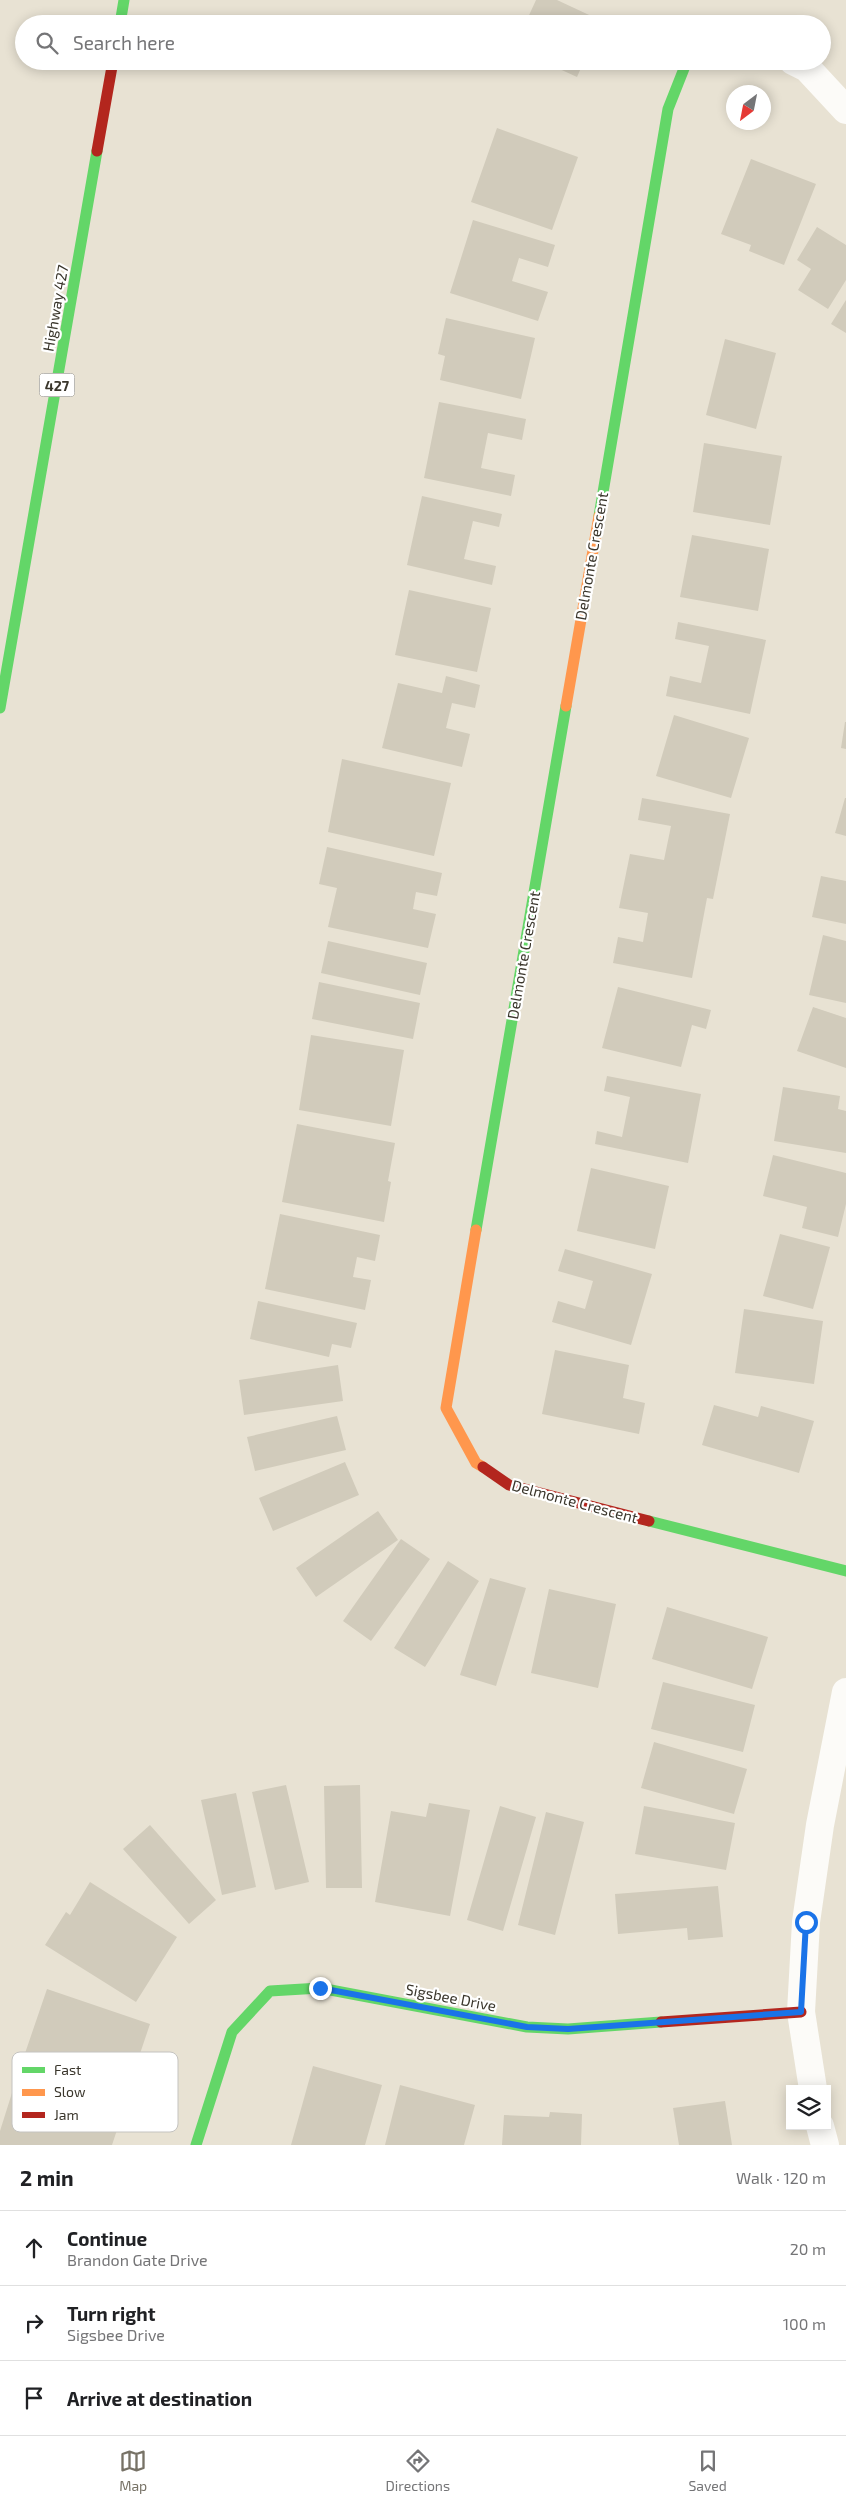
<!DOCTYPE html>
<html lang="en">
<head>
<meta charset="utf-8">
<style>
	:root { --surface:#fff; --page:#f6f6f6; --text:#202124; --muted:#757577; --line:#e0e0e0; --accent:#777266 }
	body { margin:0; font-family:"Exo 2",sans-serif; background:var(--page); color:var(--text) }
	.controls { position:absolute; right:15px; bottom:15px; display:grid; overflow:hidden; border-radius:0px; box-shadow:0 2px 12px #0003 }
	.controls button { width:45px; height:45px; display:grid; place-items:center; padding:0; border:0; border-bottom:1px solid var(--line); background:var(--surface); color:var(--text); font:25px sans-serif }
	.compass { position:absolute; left:726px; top:85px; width:45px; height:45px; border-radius:50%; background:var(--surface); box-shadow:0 2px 12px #0003; rotate:212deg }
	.stop { position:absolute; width:15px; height:15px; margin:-11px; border:4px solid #1a73e8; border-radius:50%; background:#fff }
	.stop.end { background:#1a73e8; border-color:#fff; box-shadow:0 1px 5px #0008 }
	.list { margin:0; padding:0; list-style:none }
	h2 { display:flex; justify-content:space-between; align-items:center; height:65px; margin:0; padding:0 20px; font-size:21px }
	h2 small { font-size:16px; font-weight:400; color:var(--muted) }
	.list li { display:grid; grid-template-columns:32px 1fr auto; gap:15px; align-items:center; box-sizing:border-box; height:75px; padding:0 20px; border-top:1px solid var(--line) }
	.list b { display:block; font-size:19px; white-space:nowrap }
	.list p { margin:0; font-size:16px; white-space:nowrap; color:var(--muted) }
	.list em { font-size:16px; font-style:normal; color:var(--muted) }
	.icon { flex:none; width:28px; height:28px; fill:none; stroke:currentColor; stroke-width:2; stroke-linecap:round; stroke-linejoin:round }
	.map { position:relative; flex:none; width:846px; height:2145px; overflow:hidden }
	.search { position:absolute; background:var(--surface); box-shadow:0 2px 12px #0003; left:15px; right:15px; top:15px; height:55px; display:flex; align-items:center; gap:12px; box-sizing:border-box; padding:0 18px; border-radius:28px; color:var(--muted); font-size:19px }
	.sheet { height:290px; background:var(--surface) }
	nav { display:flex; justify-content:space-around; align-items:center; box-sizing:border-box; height:70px; border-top:1px solid var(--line); background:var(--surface); font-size:14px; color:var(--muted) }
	nav a { display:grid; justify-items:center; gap:2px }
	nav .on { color:var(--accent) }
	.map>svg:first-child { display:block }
</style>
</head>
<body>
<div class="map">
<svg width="846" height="2145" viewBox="0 0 846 2145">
	<rect width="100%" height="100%" fill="#e8e2d3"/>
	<!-- building -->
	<path fill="#d1cbbb" d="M536,0h21l45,21 -1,3h-76z
		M542,61h42l-7,16z
		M497,128l81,29 -26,73 -81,-28z
		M751,159l65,25 -32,81 -35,-14 2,-6 -30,-11z
		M473,220l82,25 -7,22 -29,-9 -7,23 36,11 -10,29 -88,-28z
		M817,227l29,18v35l-18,29 -30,-19 13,-21 -14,-9z
		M846,300v33l-15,-9z
		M446,318l89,20 -14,61 -81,-19 5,-24 -7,-2z
		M725,339l51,14 -20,76 -50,-14z
		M439,402l87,17 -4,21 -34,-7 -7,35 34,7 -4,21 -87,-18z
		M704,443l78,13 -12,69 -77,-13z
		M422,496l80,18 -3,13 -26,-6 -9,38 32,7 -4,19 -85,-20z
		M692,535l77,14 -11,62 -78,-14z
		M409,590l82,18 -14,64 -82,-17z
		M678,622l88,18 -16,74 -84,-18 4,-20 31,7 8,-37 -34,-7z
		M446,676l34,9 -5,23 -23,-5 -6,25 24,6 -8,33 -80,-19 16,-65 44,10z
		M674,715l75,23 -18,60 -75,-22z
		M845,722h1v27l-5,-1z
		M342,759l109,24 -17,73 -106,-24z
		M642,798l88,16 -17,85 -6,-1 -15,80 -79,-15 5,-26 25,5 5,-29 -29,-5 11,-54 34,6 7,-34 -33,-6z
		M845,798h1v38l-11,-3z
		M327,847l115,26 -5,23 -21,-4 -3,17 23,5 -8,34 -100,-21 9,-39 -18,-4z
		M821,876l25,5v43l-34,-7z
		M823,935l23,6v62l-37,-8z
		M328,941l99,22 -7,32 -99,-22z
		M319,982l101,21 -7,36 -101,-20z
		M618,987l93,23 -5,19 -14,-4 -11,42 -79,-19z
		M813,1007l33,11v50l-49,-17z
		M311,1035l93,15 -13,76 -92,-16z
		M607,1076l94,18 -13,69 -93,-19 2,-13 25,6 8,-40 -26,-6z
		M783,1087l57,9 -2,13 8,2v42l-72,-12z
		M297,1124l98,19 -7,38 3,1 -7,40 -102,-20z
		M773,1155l73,18v31l-8,33 -36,-9 5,-21 -44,-11z
		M591,1168l78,18 -14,63 -78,-18z
		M280,1214l100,21 -5,26 -18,-4 -4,20 18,3 -6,30 -100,-21z
		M780,1234l50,13 -17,62 -50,-13z
		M565,1249l87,25 -21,71 -79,-23 6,-21 27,8 8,-28 -35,-10z
		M258,1301l99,22 -6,25 -19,-4 -3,13 -79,-18z
		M744,1309l79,12 -9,63 -79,-11z
		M555,1350l74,15 -6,33 22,5 -6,31 -97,-20z
		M338,1365l5,36 -99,14 -5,-35z
		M714,1405l44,12 3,-11 53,15 -15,52 -97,-28z
		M337,1416l9,34 -91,21 -8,-34z
		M345,1462l14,33 -86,36 -14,-33z
		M378,1511l20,29 -82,57 -20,-29z
		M401,1539l29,20 -59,82 -28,-20z
		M448,1561l31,20 -54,86 -31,-19z
		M490,1578l36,10 -30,98 -36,-11z
		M549,1589l67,15 -18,84 -67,-15z
		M667,1607l101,30 -16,52 -100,-30z
		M663,1682l92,23 -12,47 -92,-23z
		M654,1742l93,27 -13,45 -93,-26z
		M286,1785l23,97 -34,8 -23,-98z
		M360,1785l2,103h-36l-2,-102z
		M236,1793l20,94 -34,8 -21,-95z
		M429,1803l41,7 -20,106 -75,-14 16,-91 35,6z
		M500,1806l36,11 -33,114 -36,-11z
		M644,1806l91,17 -9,47 -91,-16z
		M546,1812l38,10 -29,113 -37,-10z
		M150,1825l66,75 -27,24 -66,-75z
		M90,1882l87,55 -41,65 -91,-57 21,-33 4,3z
		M718,1886l5,51 -35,3 -1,-12 -69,6 -3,-40z
		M47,1989l103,35 -26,77 -103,-36z
		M313,2066l69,19 -17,60h-74z
		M17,2077l106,35 -11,33h-112v-14z
		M400,2085l75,20 -11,40h-79z
		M725,2101l7,44h-53l-6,-37z
		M550,2112l32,2 -1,31h-79l2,-30 45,2z"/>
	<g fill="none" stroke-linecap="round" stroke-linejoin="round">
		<!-- street -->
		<path stroke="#fcfbf8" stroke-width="28" d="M793,61l14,7 39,42
			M813,2089l-12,-77 5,-90 14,-97 26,-133
			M820,2126l5,19"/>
		<!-- fast -->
		<path stroke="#63d668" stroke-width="11" d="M120,24l4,-24
			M599,516l69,-407 19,-48
			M0,708l97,-557
			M476,1230l90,-524
			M649,1521l197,50
			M196,2145l36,-113 38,-41 50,-3 207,39 41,2 93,-7"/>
		<!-- slow -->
		<path stroke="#ff974d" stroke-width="11" d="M566,706l33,-190
			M476,1230l-30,178 30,55 7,4"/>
		<!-- jam -->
		<path stroke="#b3261e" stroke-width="11" d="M97,151l16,-90
			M483,1467l26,18 140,36
			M661,2022l140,-10"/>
	</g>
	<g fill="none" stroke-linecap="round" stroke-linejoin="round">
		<!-- route -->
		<path stroke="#1a73e8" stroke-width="6" d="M320,1988l207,39 41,2 233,-17 5,-90"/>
	</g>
	<g text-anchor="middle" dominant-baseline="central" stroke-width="4.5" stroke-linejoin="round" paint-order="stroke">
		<!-- shield labels -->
		<rect fill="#fff" stroke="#75726b" stroke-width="1" x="39.5" y="373.5" width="35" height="23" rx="4"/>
		<g font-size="14" font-weight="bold" fill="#3a362c">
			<text x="57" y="385">427</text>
		</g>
		<!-- street labels -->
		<g font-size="15" fill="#3a362c" stroke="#fff">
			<text transform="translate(55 308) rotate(-80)">Highway 427</text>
			<text transform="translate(591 556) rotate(-80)">Delmonte Crescent</text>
			<text transform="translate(523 955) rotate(-80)">Delmonte Crescent</text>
			<text transform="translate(575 1501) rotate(15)">Delmonte Crescent</text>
			<text transform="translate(451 1997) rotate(11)">Sigsbee Drive</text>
		</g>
	</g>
	<!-- legend -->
	<rect x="12" y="2052" width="166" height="80" rx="8" fill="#fff" stroke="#c4c3c0" stroke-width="1"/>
	<rect x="22" y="2067" width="23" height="6" fill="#63d668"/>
	<rect x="22" y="2089" width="23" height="7" fill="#ff974d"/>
	<rect x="22" y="2112" width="23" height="6" fill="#b3261e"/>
	<g font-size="14" fill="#3a362c">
		<text x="54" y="2075">Fast</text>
		<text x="54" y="2097">Slow</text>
		<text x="54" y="2120">Jam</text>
	</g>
</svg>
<div class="controls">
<button><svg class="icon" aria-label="layers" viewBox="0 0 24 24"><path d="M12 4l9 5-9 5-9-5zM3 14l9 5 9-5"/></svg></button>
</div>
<svg class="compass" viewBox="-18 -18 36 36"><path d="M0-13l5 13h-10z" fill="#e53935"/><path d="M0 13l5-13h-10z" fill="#757577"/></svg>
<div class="stop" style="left:806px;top:1922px"></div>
<div class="stop end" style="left:320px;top:1988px"></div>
<div class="search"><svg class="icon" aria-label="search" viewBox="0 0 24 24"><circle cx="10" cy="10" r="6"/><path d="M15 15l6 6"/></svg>Search here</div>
</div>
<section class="sheet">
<h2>2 min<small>Walk · 120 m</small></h2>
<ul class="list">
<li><svg class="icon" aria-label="ahead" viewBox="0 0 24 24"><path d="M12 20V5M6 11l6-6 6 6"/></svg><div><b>Continue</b><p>Brandon Gate Drive</p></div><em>20 m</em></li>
<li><svg class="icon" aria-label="right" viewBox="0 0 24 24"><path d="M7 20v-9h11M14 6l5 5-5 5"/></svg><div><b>Turn right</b><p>Sigsbee Drive</p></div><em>100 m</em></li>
<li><svg class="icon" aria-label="arrive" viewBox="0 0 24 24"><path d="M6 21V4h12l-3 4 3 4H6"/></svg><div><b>Arrive at destination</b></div></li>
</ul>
</section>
<nav>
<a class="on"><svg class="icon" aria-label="map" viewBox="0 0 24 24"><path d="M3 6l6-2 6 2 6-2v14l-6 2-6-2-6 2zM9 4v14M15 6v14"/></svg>Map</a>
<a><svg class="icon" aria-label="directions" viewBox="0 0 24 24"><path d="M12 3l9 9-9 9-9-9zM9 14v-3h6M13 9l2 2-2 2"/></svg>Directions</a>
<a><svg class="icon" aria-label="saved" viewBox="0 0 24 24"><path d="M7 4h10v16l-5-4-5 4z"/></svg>Saved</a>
</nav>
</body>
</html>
